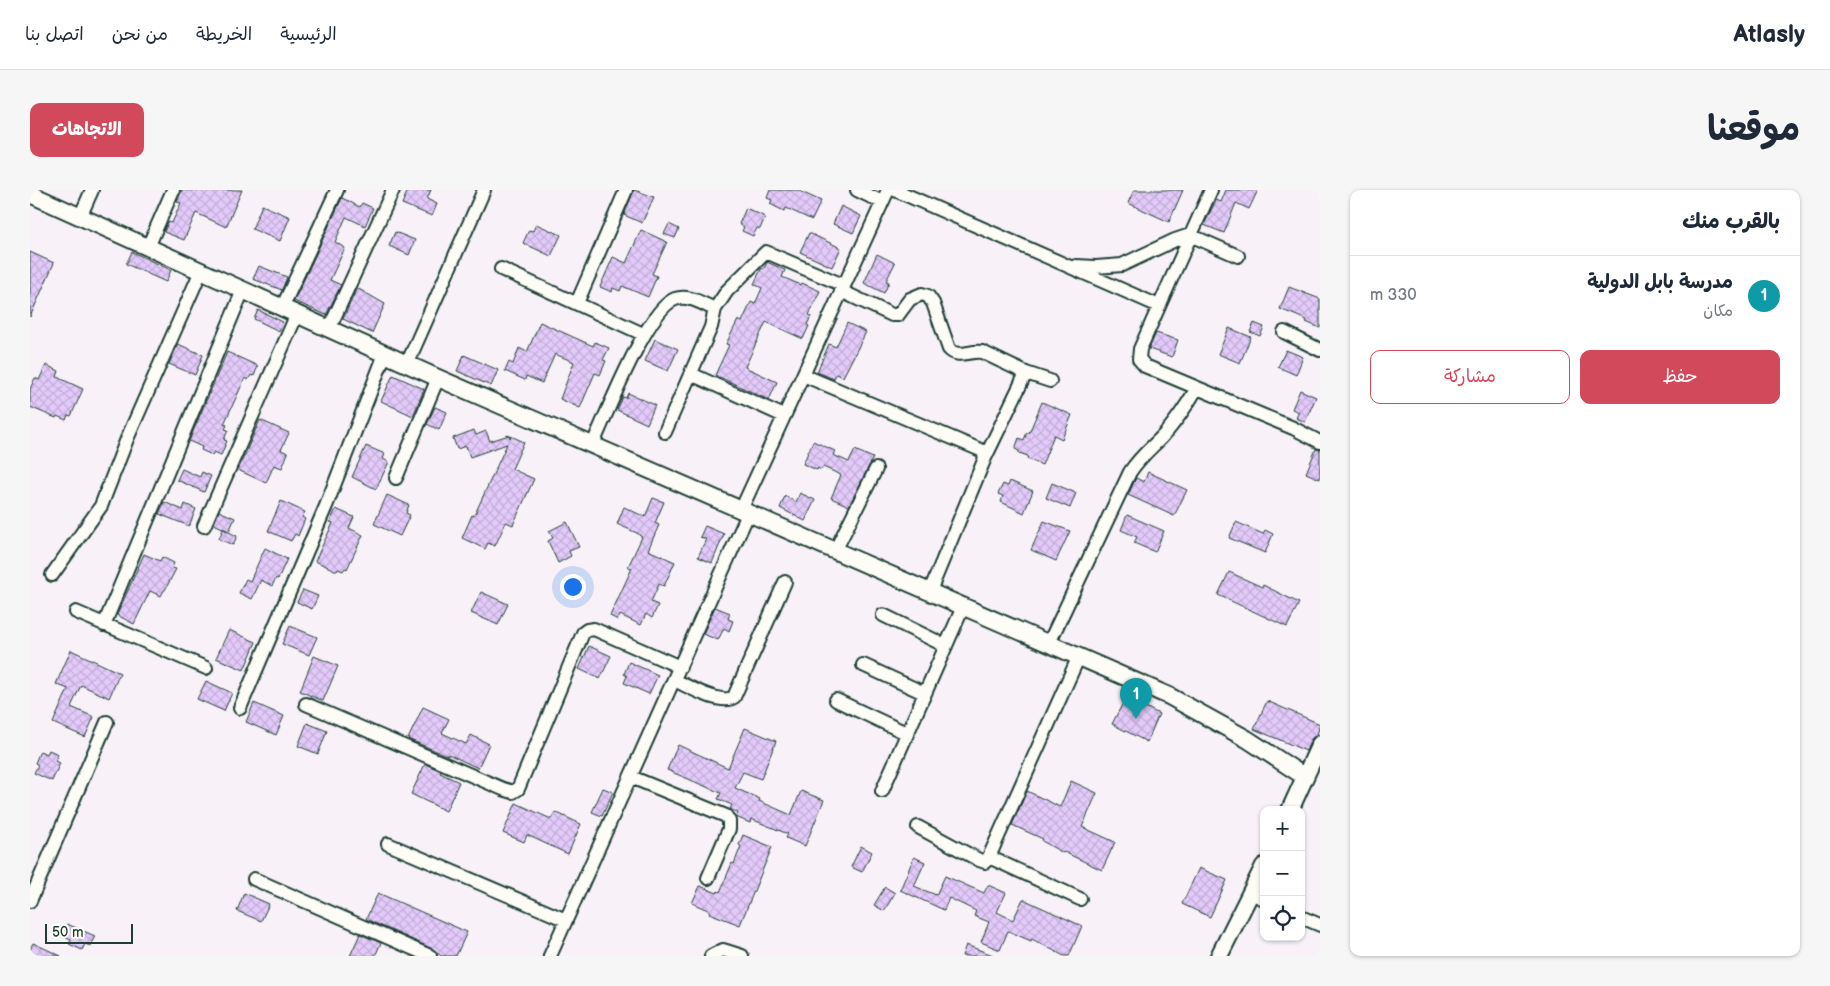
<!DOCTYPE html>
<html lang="ar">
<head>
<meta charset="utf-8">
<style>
	:root { --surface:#fff; --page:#f6f6f7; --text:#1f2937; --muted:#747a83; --line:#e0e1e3; --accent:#d1495b }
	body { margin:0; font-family:"Balsamiq Sans","Playpen Sans Arabic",sans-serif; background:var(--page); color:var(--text); direction:rtl }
	.controls { position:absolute; right:15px; bottom:15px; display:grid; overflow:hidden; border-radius:10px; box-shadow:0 1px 4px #0004 }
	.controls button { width:45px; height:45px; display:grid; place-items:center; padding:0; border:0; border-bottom:1px solid var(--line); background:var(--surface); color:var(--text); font:25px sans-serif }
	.scale { position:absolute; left:15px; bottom:12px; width:88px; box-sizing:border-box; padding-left:5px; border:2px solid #1f3d34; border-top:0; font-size:14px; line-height:18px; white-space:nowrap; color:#1f3d34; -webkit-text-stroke:4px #fdfcf7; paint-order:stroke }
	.you { position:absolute; left:542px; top:396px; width:18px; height:18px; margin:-12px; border:4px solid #fff; border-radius:50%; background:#1a73e8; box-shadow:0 0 0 8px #1a73e833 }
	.badge { display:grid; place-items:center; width:32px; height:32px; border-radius:50%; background:var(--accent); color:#fff; font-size:16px; font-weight:700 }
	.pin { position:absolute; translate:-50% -41px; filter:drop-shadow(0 1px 2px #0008) }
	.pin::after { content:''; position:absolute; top:26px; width:18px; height:15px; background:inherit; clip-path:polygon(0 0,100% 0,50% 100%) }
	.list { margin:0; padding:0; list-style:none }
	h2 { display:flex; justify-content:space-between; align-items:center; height:65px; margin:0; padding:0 20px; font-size:21px }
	h2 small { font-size:16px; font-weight:400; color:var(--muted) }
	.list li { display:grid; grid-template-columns:32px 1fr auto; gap:15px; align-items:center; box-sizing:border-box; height:80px; padding:0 20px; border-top:1px solid var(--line) }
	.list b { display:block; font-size:19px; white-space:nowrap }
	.list p { margin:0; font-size:16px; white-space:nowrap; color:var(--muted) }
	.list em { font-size:16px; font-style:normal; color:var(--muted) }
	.actions { display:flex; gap:10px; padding:15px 20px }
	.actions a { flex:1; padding:11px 0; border:1px solid var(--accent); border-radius:10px; text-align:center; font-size:18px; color:var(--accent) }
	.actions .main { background:var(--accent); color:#fff }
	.icon { flex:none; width:28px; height:28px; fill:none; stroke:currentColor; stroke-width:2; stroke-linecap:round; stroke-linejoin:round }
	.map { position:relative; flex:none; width:1290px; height:766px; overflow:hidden; direction:ltr; border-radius:10px }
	header { display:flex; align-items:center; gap:30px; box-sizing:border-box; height:70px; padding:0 25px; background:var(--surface); border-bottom:1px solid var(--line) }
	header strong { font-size:24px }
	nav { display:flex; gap:28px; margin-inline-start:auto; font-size:18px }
	.intro { display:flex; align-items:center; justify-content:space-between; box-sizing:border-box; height:120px; padding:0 30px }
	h1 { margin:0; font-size:35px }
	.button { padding:12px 22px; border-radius:10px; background:var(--accent); color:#fff; font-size:18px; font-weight:700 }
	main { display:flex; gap:30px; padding:0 30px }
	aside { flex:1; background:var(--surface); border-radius:10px; box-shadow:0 1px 4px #0004 }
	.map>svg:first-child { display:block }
</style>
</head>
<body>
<header>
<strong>Atlasly</strong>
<nav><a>الرئيسية</a><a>الخريطة</a><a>من نحن</a><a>اتصل بنا</a></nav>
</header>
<div class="intro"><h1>موقعنا</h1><a class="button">الاتجاهات</a></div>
<main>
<aside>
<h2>بالقرب منك<small></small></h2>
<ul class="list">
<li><span class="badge" style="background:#0f9aa8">1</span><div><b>مدرسة بابل الدولية</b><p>مكان</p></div><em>330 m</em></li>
</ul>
<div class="actions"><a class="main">حفظ</a><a>مشاركة</a></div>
</aside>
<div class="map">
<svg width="1290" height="766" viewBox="0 0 1290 766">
	<defs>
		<pattern id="building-cross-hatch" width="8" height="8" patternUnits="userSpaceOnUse" patternTransform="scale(1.25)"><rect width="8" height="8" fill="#e3cafa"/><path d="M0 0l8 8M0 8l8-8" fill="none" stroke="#c2aed7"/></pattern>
	</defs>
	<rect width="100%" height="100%" fill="#f8f2f8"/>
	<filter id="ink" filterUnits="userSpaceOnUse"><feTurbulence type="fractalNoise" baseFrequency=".02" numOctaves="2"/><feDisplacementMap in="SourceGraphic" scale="10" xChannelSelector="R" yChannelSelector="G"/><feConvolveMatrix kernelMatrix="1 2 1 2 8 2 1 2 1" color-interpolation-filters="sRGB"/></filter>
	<g filter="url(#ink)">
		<!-- building -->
		<path fill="url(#building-cross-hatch)" stroke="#1f3d34" d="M152,0h60l-16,37 -30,-14 -12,27 -20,-8 4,-10 4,1 9,-20 -4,-1z
			M378,0h23l-4,9 10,5 -5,12 -30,-12z
			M604,0l20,7 -12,26 -18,-8z
			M740,0h27l24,11 -9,19 -26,-12 -2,3 -14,-7 2,-4 -5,-2z
			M1104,0h49l-14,32 -41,-19z
			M1196,0h32l-9,19 -13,-6 -12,30 -20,-8 12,-25 5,2z
			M312,8l18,9 2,-4 11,5 -8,18 -19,-9 -11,25 10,6 -15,32 11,5 -15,30 -32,-14z
			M232,15l28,12 -10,24 -28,-12z
			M811,16l20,10 -8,17 -20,-9z
			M716,18l19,9 -5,12 -3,-1 -4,8 -11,-5 2,-4 -5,-3z
			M506,34l25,11 -10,21 -28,-13 6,-13 4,1z
			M639,34l10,5 -4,9 -11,-4z
			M611,40l26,12 -15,32 5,2 -9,21 -26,-11 -2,5 -7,-3 -1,4 -12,-5 13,-30 13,6z
			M365,42l20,8 -6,15 -20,-9z
			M779,43l32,15 -9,19 -32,-15z
			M0,62l24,11 -24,54z
			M102,62l39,18 -5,12 -40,-18z
			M847,64l18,9 -9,18 3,1 -5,11 -20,-10z
			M737,72l18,8 -3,7 19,8 1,-2 18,8 -11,24 2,1 -4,9 2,1 -6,13 -37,-17 -21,45 32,15 -8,18 -54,-25 14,-30 -3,-1 12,-24 4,2 9,-20 4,2 7,-16 -8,-4 7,-15 3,-1z
			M229,76l28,11 -5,13 -29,-11z
			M1259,97l31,12v29l-14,-6 1,-2 -27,-11z
			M327,98l28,16 -13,29 -29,-14z
			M228,120l25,12 -4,9 -25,-12z
			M510,132l53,24 2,-4 14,6 -6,12 3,1 -6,14 -5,-2 -15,35 -20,-9 14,-37 -19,-8 -13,29 -16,-7 -1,4 -20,-9 4,-9 4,2 6,-16 8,4z
			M817,133l19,9 -23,45 -7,-3 -2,5 -17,-7 12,-28 7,3z
			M1224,133l10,4 -4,9 -10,-4z
			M1199,138l22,9 -11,26 -22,-9z
			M1126,143l22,7 -6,17 -23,-8z
			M625,149l23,10 -10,22 -23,-10z
			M148,154l25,11 -8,20 -26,-11z
			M1256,160l17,7 -7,18 -18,-8z
			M197,162l31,14 -4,10 -3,-1 -3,5 -3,-2 -21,46 3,1 -2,4 3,1 -4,10 3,1 -6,14 -7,-3 -2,3 -11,-5 1,-3 -13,-6z
			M434,165l34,15 -7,16 -34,-15z
			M16,175l13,6 -2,6 26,12 -12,27 -3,-1 -2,5 -9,-4 -1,2 -26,-11v-18l5,-11 4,2z
			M363,185l31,14 -11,27 -32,-15z
			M1270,200l16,7 -11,25 -9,-4 3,-6 -7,-3z
			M598,203l27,12 -8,19 -30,-14 6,-13 3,1z
			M1012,212l30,13 -10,24 -8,-4 -12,30 -15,-6 1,-3 -9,-3v-2l-4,-2 4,-11 5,2 3,-8 2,1z
			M405,217l12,5 -8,18 -12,-6z
			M230,230l29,13 -8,17 7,3 -6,15 -8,-3 -8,18 -28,-13z
			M444,240l2,5 10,-4 4,10 19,-6 1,3 1,-2 13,6 -12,27 22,10 -21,46 -7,-3 -11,24 -7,-3 -3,6 -23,-11 10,-23 2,1 33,-72 -37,13 -4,-11 -9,3 -4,-11z
			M783,251l22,10 -2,4 16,7 6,-12 18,8 -24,48 -18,-8 10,-23 -18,-8 -2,3 -3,-2 -1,2 -14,-6z
			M336,256l19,8 -2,5 6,3 -13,27 -24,-12z
			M1286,259l4,1v29l-14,-6z
			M152,279l18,8 2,-5 9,4 -7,16 -27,-12z
			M1118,282l39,18 -13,26 -46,-21 8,-17 8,4z
			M980,291l23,10 -9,22 -23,-11 2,-6 -5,-2 5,-10 5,2z
			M1022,293l24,10 -6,15 -24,-10z
			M770,303l15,7 -10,21 -25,-13 5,-12 11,6z
			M357,305l22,10 -3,8 4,2 -10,21 -26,-12z
			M623,308l11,4 -9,21 4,2 -11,25 27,12 -11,24 -5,-2 -8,18 7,3 -6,13 -6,-4 -5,11 -21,-10 -2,5 -8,-4 22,-48 -4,-1 14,-30 -3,-2v-1l-22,-10 7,-17 21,10z
			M251,311l24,11 -3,5 3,2 -7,17 -3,-2 -4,7 -23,-10z
			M134,312l19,8 2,-6 11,5 -7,17 -30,-12z
			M306,319l18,8 -5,11 14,7 -16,34 -2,-1 -2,3 -5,-2 -1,2 -22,-10 18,-38 -3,-1z
			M189,321l16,7 -6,13 -15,-7z
			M1097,325l37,16 -9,21 -21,-9 3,-6 -16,-7z
			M1014,331l26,10 -14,30 -25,-11z
			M537,332l12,25 -10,4 2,5 -13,7 -10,-22 5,-3 -4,-7z
			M1206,332l27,12 2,-4 8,4 -8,19 -36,-15z
			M675,336l19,8 -12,29 -14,-6 8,-18 -6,-2z
			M193,339l14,7 -4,9 -14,-6z
			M235,358l22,11 -9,20 -2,-1 -4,8 -11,-6 -9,19 -13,-6 7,-14 4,2z
			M114,364l16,7 2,-4 12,6 -2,5 4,1 -11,21h-1l-3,6 -11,-5 -16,33 -17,-9z
			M1199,382l33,15 1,-2 36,18 -12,24 -69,-32z
			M273,400l15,6 -6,13 -15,-7z
			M451,402l27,12 -10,21 -27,-12z
			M685,417l15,6 -2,6 5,2 -4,10 -5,-3 -6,12 -15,-6z
			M260,436l27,11 -8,18 -27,-11z
			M199,440l27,12 -12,28 -28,-12z
			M559,456l22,10 -11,23 -21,-10z
			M41,460l49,23 -11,25 -28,-13 -10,22 23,10 -9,20 -32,-14 15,-34 -12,-5z
			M284,466l24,10 -15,35 -23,-10z
			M599,472l29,13 -9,19 -25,-11 3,-7 -3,-2z
			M176,491l26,12 -8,18 -27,-12z
			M1096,507l33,17 -12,28 -35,-18z
			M1237,511l53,23 -3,11 -6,4 -5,12 -52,-22z
			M224,513l30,13 -8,19 -30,-13z
			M393,517l26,12 -7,14 24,11 5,-9 18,9 -11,24 -30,-14v2l-40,-17z
			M277,533l20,8 -9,23 -20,-8z
			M715,538l31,13 -15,38 -18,-7 -8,16 25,11 -1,2 32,14 10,-24 23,9 -19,46 -19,-8 2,-4 -37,-15 -1,4 -14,-6 2,-4 -8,-4 2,-4 -14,-6 3,-6 -54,-23 11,-25 50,23z
			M19,560l9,4 -3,7 5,2 -8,18 -18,-8 4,-8 -3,-2 5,-12 7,3z
			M395,574l16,7 -1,2 19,9 -13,29 -35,-17z
			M1041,591l26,12 -15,34 33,15 -13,28 -38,-18 -1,1 -21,-12 1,-2 -31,-14 15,-34 33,16z
			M573,598l10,4 -11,24 -10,-4z
			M486,613l35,16 4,-7 26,12 -13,30 -41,-19 -3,7 -21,-9z
			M713,645l29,12 -32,78 -31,-12 1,-2 -18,-8 8,-17 17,7 1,-2 2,1 12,-29 2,1 7,-18 -2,-1z
			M831,656l11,6 -10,20 -11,-5z
			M884,667l11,5 -11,24 22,9 9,-19 39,17 4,-8 18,8 -9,19 16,8 10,-21 59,27 -13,30h-5l-32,-17 -1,2 -23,-10 -8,19 -19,-8 8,-20 -15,-6 2,-5 -27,-13 -5,12 -44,-20z
			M1169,678l28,12 -17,37 -28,-13z
			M855,697l10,6 -11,18 -10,-6z
			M214,703l25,11 -8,17 -24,-10z
			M348,703l89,39 -11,24h-15l-8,-7 -67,-30z
			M37,734l28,12 -5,10 -5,-2 -3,6 -13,-6 2,-4 -9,-4z
			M330,744l21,9 -6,13h-25z
			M3,753l28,13h-31v-7z
			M936,755l27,10 -1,1h-30z"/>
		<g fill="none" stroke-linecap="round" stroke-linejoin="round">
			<!-- minor casing -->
			<g stroke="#1f3d34" stroke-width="16">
				<path id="minor" d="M827,0l25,12
					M865,0l264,116
					M1181,0l-71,159 -1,10 6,7 148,62 27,14
					M50,27l12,-27
					M118,57l25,-57
					M1046,76l20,1 26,-2 53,-25 15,-5 48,21
					M471,79l142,65
					M811,101l51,24h6l12,-16 12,-5 6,2 5,7 16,46c9,10 21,1 33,3l44,21 24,8
					M547,113l49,-113
					M252,118l55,-118
					M299,139l64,-139
					M1254,142l36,18
					M377,174l77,-174
					M661,184l93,42
					M773,185l180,76 2,7 -55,133
					M635,242l46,-105 4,-18 12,-18 39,-39 77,33
					M562,256c14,-30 55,-137 83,-147 14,-5 27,5 40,10
					M955,268l41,-85
					M366,288l42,-100
					M711,320l147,-320
					M174,336l93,-212
					M805,361l41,-82
					M22,385l49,-69 26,-67 74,-168
					M46,422l130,56
					M853,425l63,31
					M74,435l139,-335
					M1019,453l81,-171c9,-14 20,-23 32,-35 14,-15 25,-32 35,-49
					M833,475l61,28
					M644,490c14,6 47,26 60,17l51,-115
					M806,510l70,33
					M276,514l197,85 10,3 5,-3 65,-156 4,-3 7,-1 86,38
					M210,518l86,-202 59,-152
					M601,587l95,39 3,5v8l-21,49
					M852,601l81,-184
					M888,637l61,33 6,2 4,-5 90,-201
					M358,654l178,76
					M959,667l91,42
					M224,689l176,77
					M1221,703l13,6
					M0,711l77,-179
					M1271,727l19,8
					M520,766l198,-442
					M681,766l12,-6 19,6"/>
			</g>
			<!-- major casing -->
			<g stroke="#1f3d34" stroke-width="20">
				<path id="major" d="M0,4l408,184 731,318 78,43 58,38
					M1260,620l30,-66
					M1189,766l45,-90"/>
			</g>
			<!-- minor -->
			<use href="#minor" stroke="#fdfcf7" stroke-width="12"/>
			<!-- major -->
			<use href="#major" stroke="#fdfcf7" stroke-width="16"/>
		</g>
	</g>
</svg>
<div class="controls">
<button>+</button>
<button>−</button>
<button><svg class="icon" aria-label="locate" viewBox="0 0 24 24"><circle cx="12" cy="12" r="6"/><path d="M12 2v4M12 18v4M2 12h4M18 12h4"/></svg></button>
</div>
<div class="scale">50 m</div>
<div class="you"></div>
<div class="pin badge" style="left:1106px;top:529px;background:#0f9aa8">1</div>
</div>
</main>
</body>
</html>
